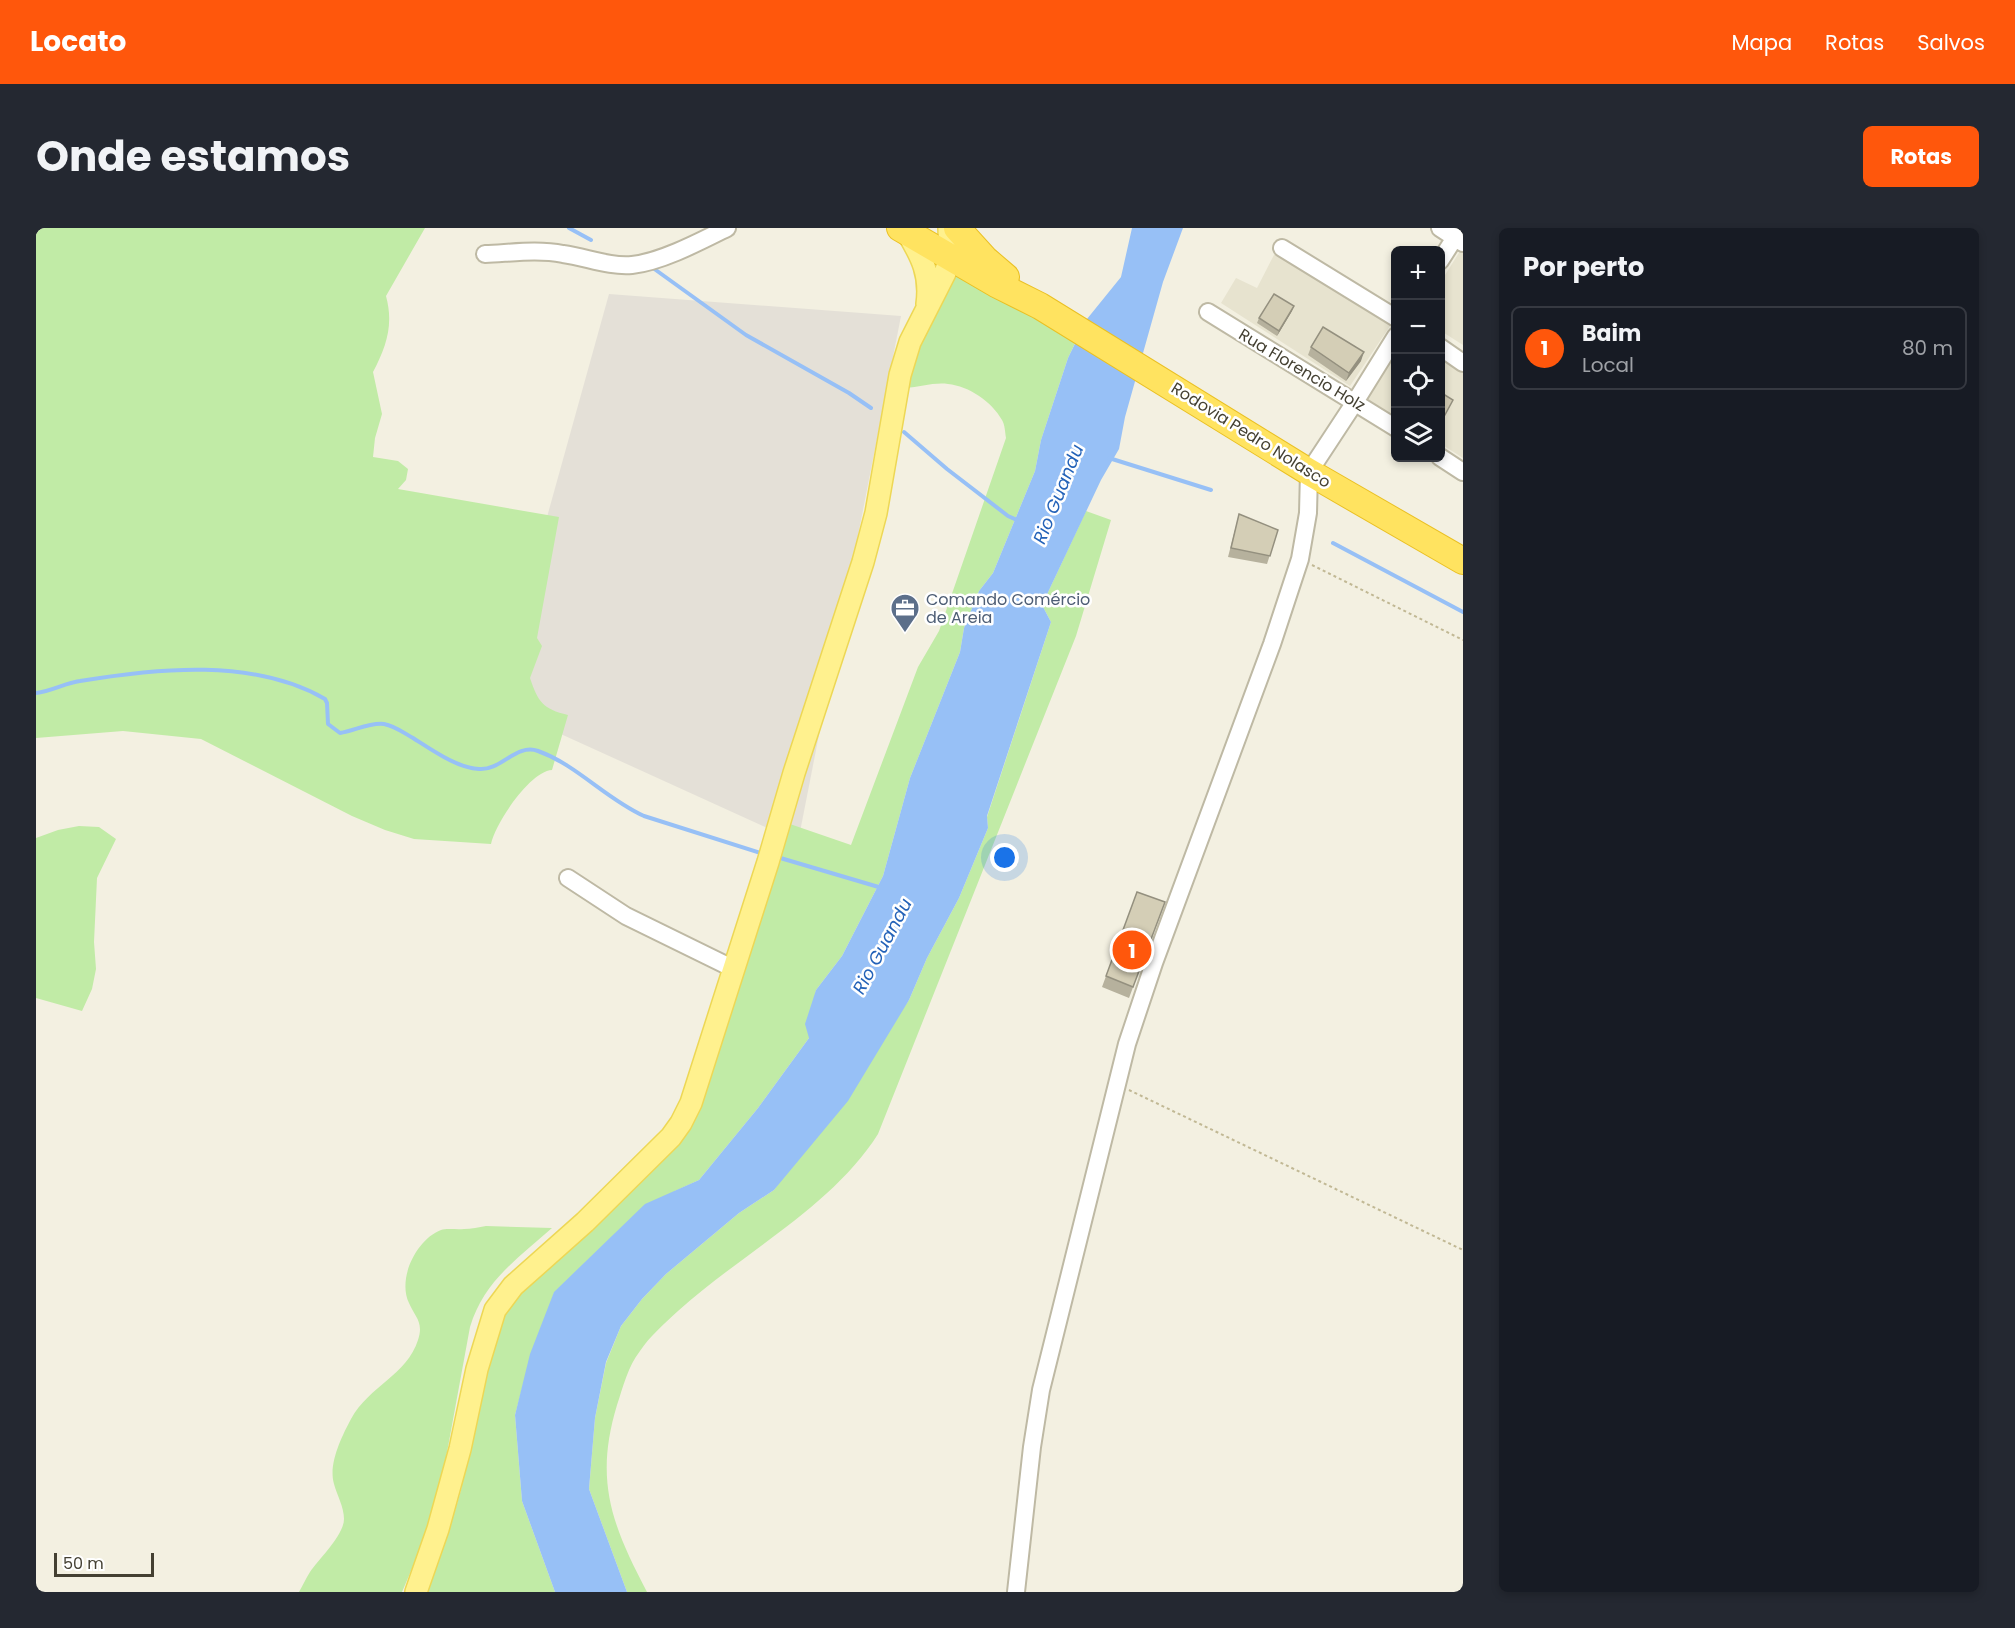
<!DOCTYPE html>
<html lang="pt">
<head>
<meta charset="utf-8">
<style>
	:root { --surface:#171b24; --page:#242831; --text:#f1f3f6; --muted:#9ea1a6; --line:#363941; --accent:#ff570c }
	body { margin:0; font-family:Poppins,sans-serif; background:var(--page); color:var(--text) }
	.controls { position:absolute; right:18px; top:18px; display:grid; overflow:hidden; border-radius:9px; box-shadow:0 3px 9px #0003 }
	.controls button { width:54px; height:54px; display:grid; place-items:center; padding:0; border:0; border-bottom:2px solid var(--line); background:var(--surface); color:var(--text); font:30px sans-serif }
	.scale { position:absolute; left:18px; bottom:15px; width:100px; box-sizing:border-box; padding-left:6px; border:3px solid #444032; border-top:0; font-size:16px; line-height:21px; white-space:nowrap; color:#444032; -webkit-text-stroke:4px #fff; paint-order:stroke }
	.you { position:absolute; left:969px; top:630px; width:21px; height:21px; margin:-15px; border:4px solid #fff; border-radius:50%; background:#1a73e8; box-shadow:0 0 0 9px #1a73e833 }
	.badge { display:grid; place-items:center; width:39px; height:39px; border-radius:50%; background:var(--accent); color:#fff; font-size:20px; font-weight:700 }
	.pin { position:absolute; translate:-50% -50%; border:3px solid #fff; box-shadow:0 2px 6px #0006 }
	.list { margin:0; padding:0; list-style:none }
	h2 { display:flex; justify-content:space-between; align-items:center; height:78px; margin:0; padding:0 24px; font-size:26px }
	h2 small { font-size:20px; font-weight:400; color:var(--muted) }
	.list li { display:grid; grid-template-columns:39px 1fr auto; gap:18px; align-items:center; box-sizing:border-box; height:84px; margin:0 12px 12px; padding:0 12px; border:2px solid var(--line); border-radius:9px }
	.list b { display:block; font-size:22px; white-space:nowrap }
	.list p { margin:0; font-size:20px; white-space:nowrap; color:var(--muted) }
	.list em { font-size:20px; font-style:normal; color:var(--muted) }
	.icon { flex:none; width:33px; height:33px; fill:none; stroke:currentColor; stroke-width:2; stroke-linecap:round; stroke-linejoin:round }
	.map { position:relative; flex:none; width:1427px; height:1364px; overflow:hidden; border-radius:9px }
	header { display:flex; align-items:center; gap:36px; box-sizing:border-box; height:84px; padding:0 30px; background:var(--accent); color:#fff }
	header strong { font-size:28px }
	nav { display:flex; gap:33px; margin-inline-start:auto; font-size:21px }
	.intro { display:flex; align-items:center; justify-content:space-between; box-sizing:border-box; height:144px; padding:0 36px }
	h1 { margin:0; font-size:42px }
	.button { padding:15px 27px; border-radius:9px; background:var(--accent); color:#fff; font-size:21px; font-weight:700 }
	main { display:flex; gap:36px; padding:0 36px }
	aside { flex:1; background:var(--surface); border-radius:9px; box-shadow:0 3px 9px #0003 }
	.map>svg:first-child { display:block }
</style>
</head>
<body>
<header>
<strong>Locato</strong>
<nav><a>Mapa</a><a>Rotas</a><a>Salvos</a></nav>
</header>
<div class="intro"><h1>Onde estamos</h1><a class="button">Rotas</a></div>
<main>
<div class="map">
<svg width="1427" height="1364" viewBox="0 0 1427 1364">
	<rect width="100%" height="100%" fill="#f3f0e1"/>
	<!-- residential -->
	<path fill="#e7e3cf" d="M1426,20l1,1v96l-22,-14 -1,-48z
		M1241,21l117,71 -44,66 -129,-83 15,-25 21,10z
		M1359,127v61l-28,-17z
		M1404,128l23,15v87l-22,-14z"/>
	<!-- industrial -->
	<path fill="#e4e0d7" d="M573,66l292,22 -103,526 -303,-138z"/>
	<!-- green -->
	<path fill="#c1eba6" d="M0,0h389l-39,68c8,29 0,51 -13,76l9,42 -7,24 -2,19 25,4 10,8 -2,11 -8,9 161,28 -22,121 5,8 -12,32c8,24 13,31 38,37l-16,55c-22,1 -57,54 -61,74l-77,-5 -29,-9 -33,-14 -151,-77 -78,-8 -87,7z
		M916,37l126,72 -10,21 -27,82 -6,31 -42,102 -14,18 -15,37 -4,24 -50,126 -27,98 -41,80 -26,34 -7,48 -51,70 -59,72 -24,11 -121,102 -31,92 -8,30 7,86 33,91h-131l25,-61 12,-41 28,-158 8,-19 184,-178 106,-312 64,22 67,-178 21,-36 67,-193c-1,-6 -1,-13 -4,-18 -10,-18 -33,-34 -54,-36 -13,-2 -29,3 -42,4l2,-15z
		M1050,283l25,9 -35,116 -198,498c-46,73 -136,119 -200,177 -13,12 -28,25 -38,40 -12,15 -17,36 -23,54 -23,76 -5,120 30,187h-20l-38,-103 6,-71 11,-55 15,-37 21,-27 24,-25 73,-61 35,-23 135,-190 18,-42 32,-60 29,-70 -1,-11 64,-195 -9,-17z
		M43,598l20,1 17,12 -19,39 -3,64 2,27 -4,20 -10,22 -46,-13v-160l22,-8z
		M450,998l66,2c-35,31 -68,53 -82,99l-29,158 -10,39 -29,68h-103c4,-7 7,-14 11,-20 9,-13 34,-37 34,-53 0,-12 -7,-24 -10,-35 -6,-20 8,-48 17,-65 18,-33 56,-44 67,-79 6,-18 -3,-23 -9,-37 -12,-25 8,-64 32,-73 6,-2 16,0 23,-1 7,0 15,-2 22,-3z"/>
	<!-- water -->
	<path fill="#97c0f6" d="M1096,0h51l-20,54 -38,135 -6,32 -18,31 -59,125 9,17 -64,194 1,12 -29,70 -32,60 -18,42 -61,101 -74,89 -35,23 -73,61 -24,25 -21,27 -15,36 -11,56 -6,71 38,103h-72l-33,-91 -7,-86 15,-61 24,-62 91,-88 54,-24 59,-72 51,-70 -4,-14 11,-34 26,-34 41,-80 27,-98 50,-126 4,-24 15,-37 14,-18 42,-102 6,-31 27,-82 19,-39 34,-42z"/>
	<g fill="none" stroke-linecap="round" stroke-linejoin="round">
		<!-- stream -->
		<path stroke="#97c0f6" stroke-width="4" d="M533,0l22,12
			M617,40l93,67 103,58 22,15
			M868,204l43,37 61,47 11,5
			M1073,230l102,32
			M1297,315l130,69
			M0,465c16,-2 29,-10 44,-12 78,-13 174,-23 245,18l2,4 1,21 12,9c14,-2 30,-11 44,-9 11,2 20,9 29,14 19,12 44,30 66,31 22,2 37,-26 59,-18 39,14 68,48 106,65l120,38
			M741,629l105,31"/>
		<!-- minor casing -->
		<g stroke="#beb9a4" stroke-width="20">
			<path id="minor" d="M1404,0l23,15
				M1246,20l114,70
				M449,26c26,-1 53,-5 78,0 23,3 46,13 69,11 29,-3 69,-24 95,-37
				M1404,33l21,-33
				M1172,84l188,116
				M1404,119l23,16
				M1404,229l23,15
				M532,650l58,38 106,52
				M980,1364l16,-145 9,-57 86,-346 27,-81 118,-319 28,-85 8,-46 1,-41 46,-70 41,-66"/>
		</g>
		<!-- major casing -->
		<g stroke="#edd755" stroke-width="24">
			<path id="major" d="M871,4c15,25 24,43 20,72
				M380,1364l22,-63 22,-80 17,-80 18,-59 18,-24 72,-64 86,-85 10,-14 10,-20 77,-241 26,-89 69,-211 13,-49 24,-138 10,-33 35,-69 5,-15 -1,-30"/>
		</g>
		<!-- highway casing -->
		<g stroke="#eac024" stroke-width="28">
			<path id="highway" d="M864,0l96,56 44,22 269,166 154,89
				M921,0l28,31 21,18"/>
		</g>
		<!-- path -->
		<path stroke="#c1b894" stroke-width="2" stroke-dasharray="3 3" stroke-linecap="butt" d="M1276,337l151,75
			M1093,862l334,160"/>
		<!-- minor -->
		<use href="#minor" stroke="#fff" stroke-width="16"/>
		<!-- major -->
		<use href="#major" stroke="#fff18e" stroke-width="21"/>
		<!-- highway -->
		<use href="#highway" stroke="#ffe360" stroke-width="26"/>
	</g>
	<!-- wall -->
	<path fill="#b6b19d" d="M1256,83l-15,25 -20,-13 2,-5z
		M1275,119l50,14 -15,20 -38,-26z
		M1203,286l39,16 -11,34 -39,-7z
		M1101,664l28,10 -36,96 -27,-11z"/>
	<!-- shaded-wall -->
	<path fill="#94907f" d="M1258,78l-2,5 -15,25 2,-5z
		M1328,124l-3,9 -15,20 3,-8z"/>
	<!-- building -->
	<path fill="#d4ceb6" stroke="#94907f" stroke-width="1.5" d="M1238,66l20,12 -15,25 -20,-13z
		M1287,99l41,25 -15,21 -38,-26z
		M1404,164l13,8 -13,24z
		M1203,286l39,16 -8,26 -39,-8z
		M1101,664l28,10 -32,85 -27,-11z"/>
	<!-- icons -->
	<defs>
		<g id="office-pin" transform="scale(1.5)"><path d="M0 17L-7.5 6A9.5 9.5 0 1 1 7.5 6Z" fill="#5c6f8a" stroke="#fff"/><path d="M-6-3h4V-5.5h4V-3h4V5H-6ZM-1-4.5V-3h2v-1.5ZM-6 0V1H6V0Z" fill="#fff"/></g>
	</defs>
	<g fill-rule="evenodd">
		<use href="#office-pin" x="869" y="380"/>
	</g>
	<g text-anchor="middle" dominant-baseline="central" stroke-width="5" stroke-linejoin="round" paint-order="stroke">
		<!-- street labels -->
		<g font-size="16" fill="#444032" stroke="#fff">
			<text transform="translate(1266 142) rotate(31)">Rua Florencio Holz</text>
			<text transform="translate(1215 207) rotate(32)">Rodovia Pedro Nolasco</text>
		</g>
		<!-- service labels -->
		<g font-size="16" fill="#4e5e75" stroke="#fff" text-anchor="start">
			<text x="890" y="371">Comando Comércio<tspan x="890" dy="18">de Areia</tspan></text>
		</g>
		<!-- water labels -->
		<g font-size="18" font-style="italic" fill="#2362b8" stroke="#fff">
			<text transform="translate(1022 266) rotate(-68)">Rio Guandu</text>
			<text transform="translate(846 718) rotate(-62)">Rio Guandu</text>
		</g>
	</g>
</svg>
<div class="controls">
<button>+</button>
<button>−</button>
<button><svg class="icon" aria-label="locate" viewBox="0 0 24 24"><circle cx="12" cy="12" r="6"/><path d="M12 2v4M12 18v4M2 12h4M18 12h4"/></svg></button>
<button><svg class="icon" aria-label="layers" viewBox="0 0 24 24"><path d="M12 4l9 5-9 5-9-5zM3 14l9 5 9-5"/></svg></button>
</div>
<div class="scale">50 m</div>
<div class="you"></div>
<div class="pin badge" style="left:1096px;top:722px">1</div>
</div>
<aside>
<h2>Por perto<small></small></h2>
<ul class="list">
<li><span class="badge">1</span><div><b>Baim</b><p>Local</p></div><em>80 m</em></li>
</ul>
</aside>
</main>
</body>
</html>
